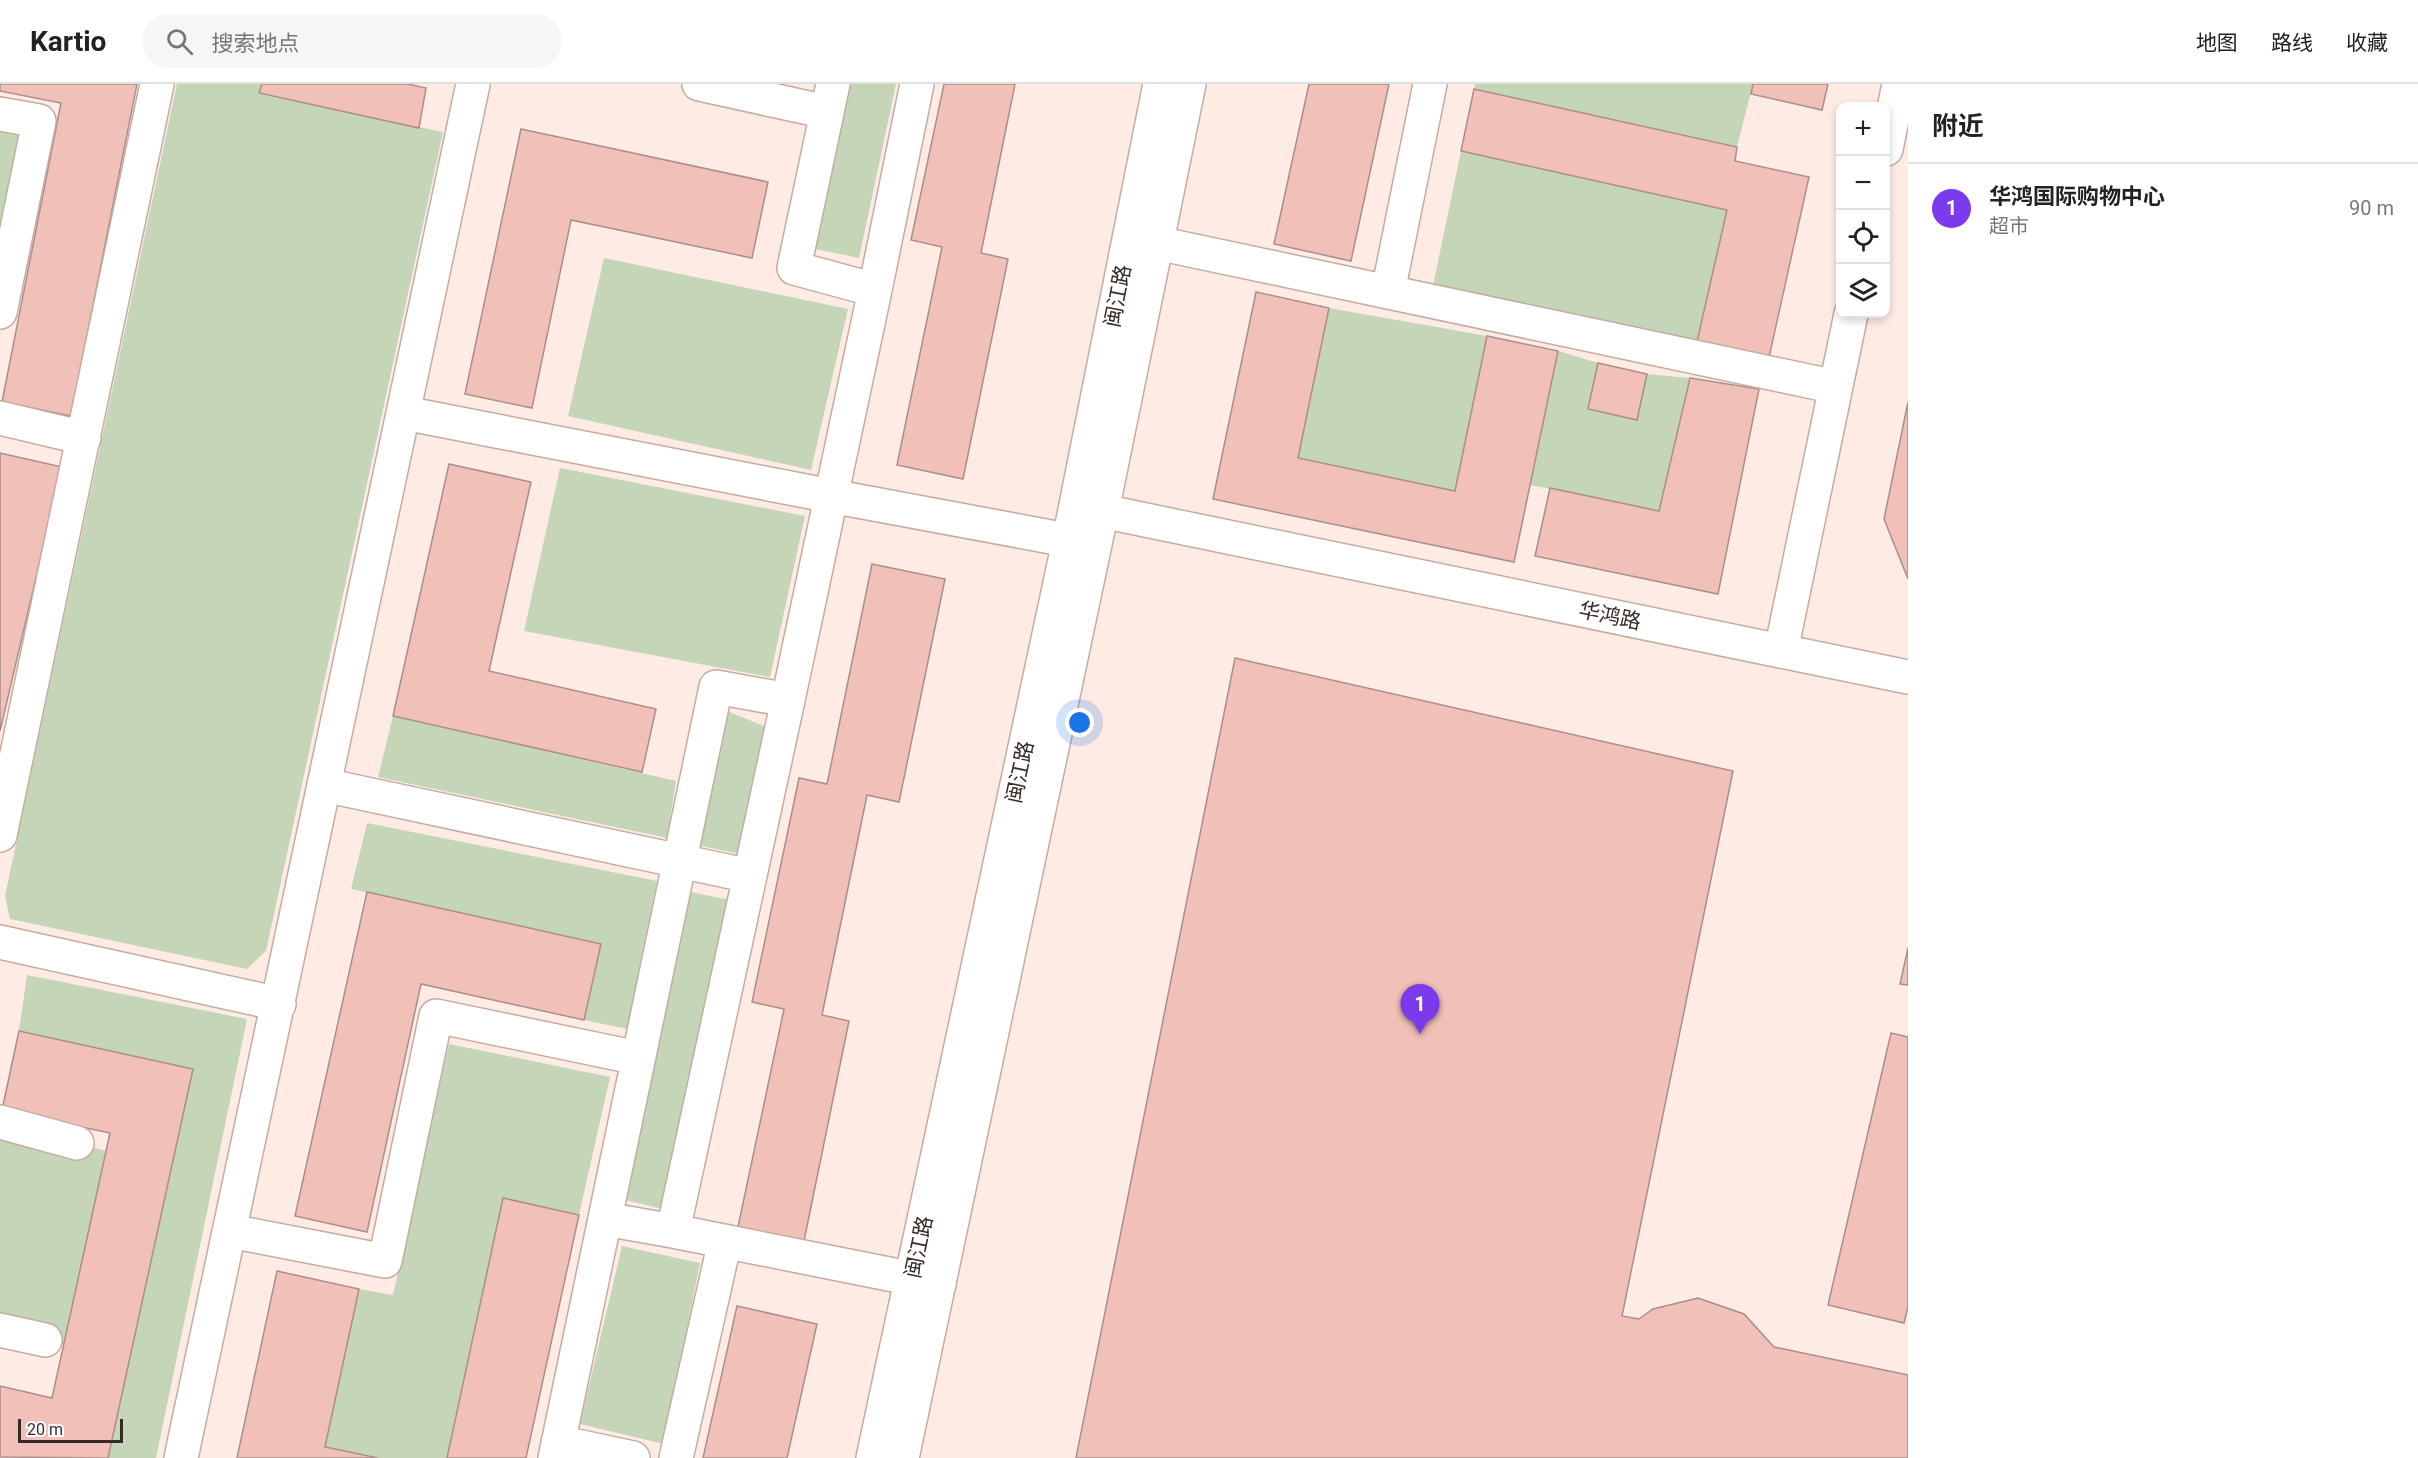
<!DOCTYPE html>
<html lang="zh">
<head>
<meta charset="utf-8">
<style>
	:root { --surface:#fff; --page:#f6f6f6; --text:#222; --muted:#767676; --line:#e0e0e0; --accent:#7c3aed }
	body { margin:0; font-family:Roboto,"Noto Sans SC",sans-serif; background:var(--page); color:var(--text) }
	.controls { position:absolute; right:18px; top:18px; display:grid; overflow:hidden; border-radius:12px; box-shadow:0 3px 9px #0003 }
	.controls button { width:54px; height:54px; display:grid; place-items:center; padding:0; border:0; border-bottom:2px solid var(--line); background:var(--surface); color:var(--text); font:30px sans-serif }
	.scale { position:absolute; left:18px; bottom:15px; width:105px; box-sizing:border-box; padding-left:6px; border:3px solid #352a26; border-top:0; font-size:16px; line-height:21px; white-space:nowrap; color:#352a26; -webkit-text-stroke:4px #fdfdfd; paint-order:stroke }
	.you { position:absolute; left:1080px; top:639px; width:21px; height:21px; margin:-15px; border:4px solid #fff; border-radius:50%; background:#1a73e8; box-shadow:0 0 0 9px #1a73e833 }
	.badge { display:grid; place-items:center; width:39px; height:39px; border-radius:50%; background:var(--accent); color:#fff; font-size:20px; font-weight:700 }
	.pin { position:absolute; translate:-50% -50px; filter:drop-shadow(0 2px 3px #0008) }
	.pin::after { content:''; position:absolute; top:32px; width:21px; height:18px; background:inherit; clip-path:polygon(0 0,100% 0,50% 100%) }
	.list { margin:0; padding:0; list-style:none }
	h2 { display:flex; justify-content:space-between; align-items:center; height:78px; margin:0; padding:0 24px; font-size:26px }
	h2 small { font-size:20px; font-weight:400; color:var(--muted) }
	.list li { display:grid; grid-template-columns:39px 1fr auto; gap:18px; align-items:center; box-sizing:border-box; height:90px; padding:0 24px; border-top:2px solid var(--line) }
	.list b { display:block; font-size:22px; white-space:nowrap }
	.list p { margin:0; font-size:20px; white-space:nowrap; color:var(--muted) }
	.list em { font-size:20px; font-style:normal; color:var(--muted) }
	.icon { flex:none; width:33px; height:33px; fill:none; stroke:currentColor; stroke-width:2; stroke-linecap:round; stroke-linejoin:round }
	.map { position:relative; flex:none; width:1908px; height:1374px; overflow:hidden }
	header { display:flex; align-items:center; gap:36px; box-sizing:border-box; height:84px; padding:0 30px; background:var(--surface); border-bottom:2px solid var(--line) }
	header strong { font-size:28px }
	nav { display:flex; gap:33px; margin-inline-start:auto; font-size:21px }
	.search { width:420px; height:54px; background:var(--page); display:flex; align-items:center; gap:15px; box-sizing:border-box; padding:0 21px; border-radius:33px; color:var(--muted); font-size:22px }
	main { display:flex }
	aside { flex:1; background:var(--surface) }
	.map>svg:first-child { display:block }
</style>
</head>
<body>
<header>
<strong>Kartio</strong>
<div class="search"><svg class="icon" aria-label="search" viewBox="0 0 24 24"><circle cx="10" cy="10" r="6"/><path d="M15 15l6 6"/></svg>搜索地点</div>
<nav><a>地图</a><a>路线</a><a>收藏</a></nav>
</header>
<main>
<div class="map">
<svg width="1908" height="1374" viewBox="0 0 1908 1374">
	<rect width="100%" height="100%" fill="#fdebe4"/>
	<!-- green -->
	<path fill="#c4d6b7" d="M177,0h85l-2,10 183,38 -177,819 -19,18 -237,-50 -5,-23z
		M851,0h45l-37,174 -44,-9z
		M1475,0h278l-16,63 -263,-58z
		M0,45l24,4 -24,123z
		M1461,67l266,59 -34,147 -263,-57z
		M604,174l244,51 -37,161 -243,-54z
		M1329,224l158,28 -32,155 -157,-33z
		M1558,267l40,12 39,56 10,-45 43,4 -31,133 -129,-26z
		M560,384l245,48 -35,161 -246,-46z
		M729,628l35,14 -24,128 -43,-9z
		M393,632l283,65 -9,57 -289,-61z
		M367,739l290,58 -30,148 -43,-9 16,-76 -249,-55z
		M691,808l39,8 -67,309 -38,-9z
		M27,891l220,44 -91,439h-48l85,-389 -174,-38z
		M449,960l161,33 -31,138 -76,-17 -56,260h-69l-53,-11 34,-158 34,6z
		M0,1038l106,29 -42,193 -64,-14z
		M622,1162l78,17 -36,181 -84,-20z"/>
	<!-- building -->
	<path fill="#f1c0b8" stroke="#ab8e8a" stroke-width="1.5" d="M0,0h137l-66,332 -69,-14 59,-299 -61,-12z
		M262,0h146l18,4 -7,40 -160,-35z
		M944,0h71l-34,169 27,6 -45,220 -66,-14 45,-218 -31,-7z
		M1309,0h80l-38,177 -77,-17z
		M1753,0h75l-6,26 -71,-16z
		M1474,5l263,58 -2,14 74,16 -41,185 -72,-16 31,-136 -266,-59z
		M521,45l247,53 -16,76 -181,-38 -39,188 -67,-14z
		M1256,208l73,16 -31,150 157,33 32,-155 71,15 -44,211 -301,-63z
		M1598,279l49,11 -10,46 -49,-11z
		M1690,294l69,11 -41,205 -183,-38 15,-68 109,23z
		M1908,318v177l-24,-60z
		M0,369l62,14 -62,264z
		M449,380l82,18 -42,189 167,38 -14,63 -249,-56z
		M872,480l73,15 -46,223 -32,-7 -45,220 27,6 -45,220 -66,-14 46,-218 -32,-7 47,-224 28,6z
		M1235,574l498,113 -111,545 17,3 14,-10 45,-11 46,16 30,33 134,28v83h-832z
		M367,808l234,52 -17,76 -163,-36 -54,248 -72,-16z
		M1908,864v37l-8,-1z
		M19,947l174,38 -85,389 -108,-1v-71l52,12 58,-265 -108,-23z
		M1891,949l17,4v270l-4,16 -76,-18z
		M503,1114l76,17 -53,243h-79z
		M277,1187l82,18 -34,158 53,11h-141z
		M737,1222l80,18 -30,134h-84z"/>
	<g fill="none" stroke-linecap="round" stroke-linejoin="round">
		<!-- minor casing -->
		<g stroke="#c6aba0" stroke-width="36">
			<path id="minor" d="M699,0l128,28
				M0,30l39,7 -39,191
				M1886,65l13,-65
				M1157,159l679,144
				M875,206l42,-206
				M1388,208l42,-208
				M404,329l427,83 263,49
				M0,334l84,20
				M1102,427l679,140 70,-337
				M1781,567l127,26
				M788,616l-115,531 266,53
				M324,701l426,91
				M0,751l157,-751
				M0,858l279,62
				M0,1038l77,21
				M605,1135l68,12
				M230,1147l155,30 51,-245 202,42
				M0,1246l45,10
				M558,1358l75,16
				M181,1374l292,-1374
				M555,1374l161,-771 72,13 87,-410 -81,-22 39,-184
				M676,1374l49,-217"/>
		</g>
		<!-- major casing -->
		<g stroke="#c6aba0" stroke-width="36">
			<path id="major" d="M873,1374l192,-898 95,-476
				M902,1374l200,-947 87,-427"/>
		</g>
		<!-- minor -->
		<use href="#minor" stroke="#fff" stroke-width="33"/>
		<!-- major -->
		<use href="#major" stroke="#fff" stroke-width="33"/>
	</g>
	<g text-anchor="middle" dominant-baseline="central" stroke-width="4.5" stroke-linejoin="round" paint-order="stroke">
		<!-- street labels -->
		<g font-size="21" fill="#352a26" stroke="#fdfdfd">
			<text transform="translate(1118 212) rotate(-79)">闽江路</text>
			<text transform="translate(1610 532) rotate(12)">华鸿路</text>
			<text transform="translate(1020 688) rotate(-78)">闽江路</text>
			<text transform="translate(919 1163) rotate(-78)">闽江路</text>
		</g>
	</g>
</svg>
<div class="controls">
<button>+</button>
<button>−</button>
<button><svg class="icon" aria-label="locate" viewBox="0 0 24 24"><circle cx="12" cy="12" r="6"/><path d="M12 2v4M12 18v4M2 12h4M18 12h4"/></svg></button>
<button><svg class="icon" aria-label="layers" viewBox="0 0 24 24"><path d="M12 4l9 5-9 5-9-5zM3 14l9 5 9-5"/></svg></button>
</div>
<div class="scale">20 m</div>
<div class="you"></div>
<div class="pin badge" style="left:1420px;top:950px">1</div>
</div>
<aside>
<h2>附近<small></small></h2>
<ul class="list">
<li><span class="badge">1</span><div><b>华鸿国际购物中心</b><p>超市</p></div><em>90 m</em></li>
</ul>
</aside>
</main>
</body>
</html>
